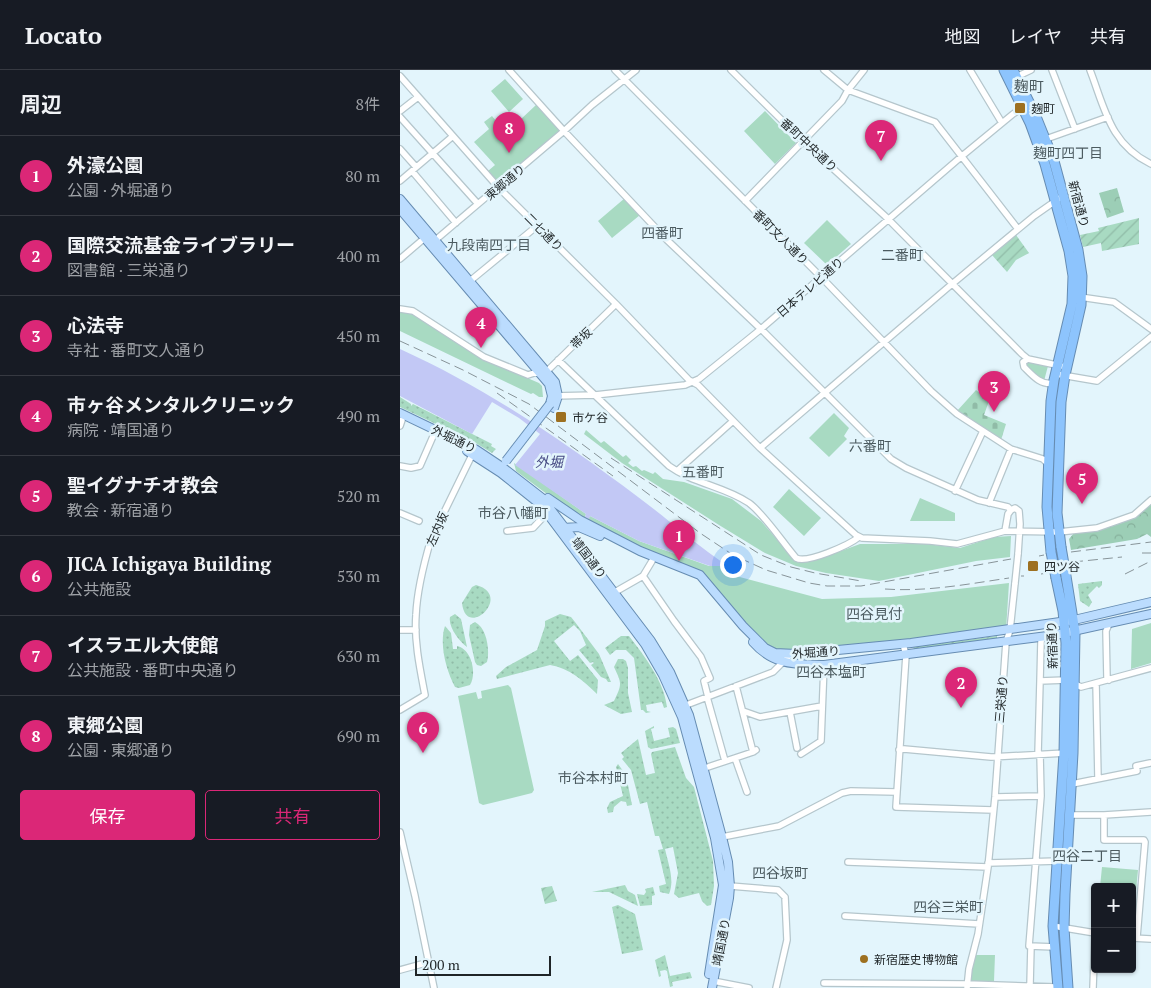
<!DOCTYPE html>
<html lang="ja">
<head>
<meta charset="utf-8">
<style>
	:root { --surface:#171b24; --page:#242831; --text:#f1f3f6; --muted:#9ea1a6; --line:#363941; --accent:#db2777 }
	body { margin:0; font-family:"PT Serif","Noto Sans JP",serif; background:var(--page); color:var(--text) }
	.controls { position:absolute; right:15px; bottom:15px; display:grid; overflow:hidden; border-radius:5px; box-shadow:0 1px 4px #0004 }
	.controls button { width:45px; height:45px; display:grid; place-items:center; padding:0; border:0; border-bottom:1px solid var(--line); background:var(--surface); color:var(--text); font:25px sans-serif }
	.scale { position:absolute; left:15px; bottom:12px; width:136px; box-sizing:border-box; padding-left:5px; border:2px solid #1f2527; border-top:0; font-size:14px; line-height:18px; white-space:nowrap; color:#1f2527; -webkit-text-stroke:4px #e3f5fc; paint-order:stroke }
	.you { position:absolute; left:332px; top:494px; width:18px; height:18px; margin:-12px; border:4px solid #fff; border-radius:50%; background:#1a73e8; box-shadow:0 0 0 8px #1a73e833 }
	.badge { display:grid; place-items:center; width:32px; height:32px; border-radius:50%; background:var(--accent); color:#fff; font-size:16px; font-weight:700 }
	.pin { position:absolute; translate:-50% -41px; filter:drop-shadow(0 1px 2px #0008) }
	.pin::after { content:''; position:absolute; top:26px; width:18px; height:15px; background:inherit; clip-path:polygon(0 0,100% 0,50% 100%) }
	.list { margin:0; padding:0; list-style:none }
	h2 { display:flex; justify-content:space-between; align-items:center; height:65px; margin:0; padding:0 20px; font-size:21px }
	h2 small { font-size:16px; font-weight:400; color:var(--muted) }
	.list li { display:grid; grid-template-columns:32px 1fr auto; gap:15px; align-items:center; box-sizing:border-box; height:80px; padding:0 20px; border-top:1px solid var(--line) }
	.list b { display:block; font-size:19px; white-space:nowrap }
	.list p { margin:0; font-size:16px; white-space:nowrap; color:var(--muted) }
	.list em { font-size:16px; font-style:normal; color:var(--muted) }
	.actions { display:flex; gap:10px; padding:15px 20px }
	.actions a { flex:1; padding:11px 0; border:1px solid var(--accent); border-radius:5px; text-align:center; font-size:18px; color:var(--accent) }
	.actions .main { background:var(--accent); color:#fff }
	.map { position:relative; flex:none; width:751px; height:918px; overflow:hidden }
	header { display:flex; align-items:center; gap:30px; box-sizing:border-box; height:70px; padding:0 25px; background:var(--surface); border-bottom:1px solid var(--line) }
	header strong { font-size:24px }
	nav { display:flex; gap:28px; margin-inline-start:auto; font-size:18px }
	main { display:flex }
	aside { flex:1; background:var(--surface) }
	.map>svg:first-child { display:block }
</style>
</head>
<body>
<header>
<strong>Locato</strong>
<nav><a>地図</a><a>レイヤ</a><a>共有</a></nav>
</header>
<main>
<aside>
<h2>周辺<small>8件</small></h2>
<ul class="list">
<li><span class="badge">1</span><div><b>外濠公園</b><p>公園 · 外堀通り</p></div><em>80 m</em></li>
<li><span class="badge">2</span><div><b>国際交流基金ライブラリー</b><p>図書館 · 三栄通り</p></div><em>400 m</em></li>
<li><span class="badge">3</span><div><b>心法寺</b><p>寺社 · 番町文人通り</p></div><em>450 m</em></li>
<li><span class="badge">4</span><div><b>市ヶ谷メンタルクリニック</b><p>病院 · 靖国通り</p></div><em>490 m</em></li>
<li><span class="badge">5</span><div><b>聖イグナチオ教会</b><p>教会 · 新宿通り</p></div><em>520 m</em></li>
<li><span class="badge">6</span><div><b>JICA Ichigaya Building</b><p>公共施設</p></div><em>530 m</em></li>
<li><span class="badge">7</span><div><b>イスラエル大使館</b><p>公共施設 · 番町中央通り</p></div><em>630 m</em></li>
<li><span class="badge">8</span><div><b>東郷公園</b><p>公園 · 東郷通り</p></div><em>690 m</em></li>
</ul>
<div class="actions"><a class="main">保存</a><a>共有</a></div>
</aside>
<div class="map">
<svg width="751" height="918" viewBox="0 0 751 918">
	<defs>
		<pattern id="grass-dots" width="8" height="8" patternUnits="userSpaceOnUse" patternTransform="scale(1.25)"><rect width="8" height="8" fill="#a8dac2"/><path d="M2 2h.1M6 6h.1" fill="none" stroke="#90bba7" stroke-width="1.8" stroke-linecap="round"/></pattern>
		<pattern id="forest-crowns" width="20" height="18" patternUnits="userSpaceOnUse" patternTransform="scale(1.25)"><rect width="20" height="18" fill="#9cceb6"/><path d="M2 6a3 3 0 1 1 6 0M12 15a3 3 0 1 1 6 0" fill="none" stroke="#86b19c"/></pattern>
		<pattern id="cemetery-stones" width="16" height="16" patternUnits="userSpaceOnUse" patternTransform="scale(1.25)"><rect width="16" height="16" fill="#a8dac2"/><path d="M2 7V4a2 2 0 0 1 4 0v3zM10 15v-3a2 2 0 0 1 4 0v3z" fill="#90bba7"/></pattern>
		<pattern id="garden-furrows" width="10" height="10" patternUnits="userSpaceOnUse" patternTransform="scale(1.25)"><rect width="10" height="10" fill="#a8dac2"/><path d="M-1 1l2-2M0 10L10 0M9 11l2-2" fill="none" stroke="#90bba7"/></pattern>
	</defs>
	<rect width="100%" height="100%" fill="#e3f5fc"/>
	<!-- grass -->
	<path fill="url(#grass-dots)" d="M658,312h1c-4,30 -3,60 -4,91 -1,14 -3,28 -2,43h-2l4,-111z
		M0,327l11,7v2l2,-2 79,40 -1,2 5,3 -4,4 -18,-11 -74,-35z
		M702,511v4l-3,3 -2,-2 -9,9 4,7 -3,5 -9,-6 -2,-17z
		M76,515c38,10 -10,56 -14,18l10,-16z
		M55,544l6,5 6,28c-8,-6 -19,-20 -17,-30z
		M160,544l11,3 4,5 24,32 12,28h-3l-2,-3 -5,-2 -10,-12 3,-2 -1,-1 -3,1 -11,-13 7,-5 -6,-14 -6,-6 -20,16 16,20 8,-6 20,25 -1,14c-13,-13 -28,-26 -47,-29l-53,14 -1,-3 10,-9 31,-17 8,-24v-5z
		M75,552c12,6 15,28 12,40l-6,4 -4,-1 -2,-3 -6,-27 1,-10z
		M45,556l6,7 2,16h4v-3c15,3 20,28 13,39l-11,3 -4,-1c-9,-17 -16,-43 -10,-61z
		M221,566h8c16,21 35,45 38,71l-3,1 -2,-6 -16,3 1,6 4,1 -5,1 -3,-3h-2l-7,-52 -8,-8h-10l-6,5 -5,-7z
		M597,566v3h-2l-81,10 -1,-2z
		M218,589h5l3,2 2,7v25l4,19 -11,2 -17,-9 10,-4c8,-17 8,-17 0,-34z
		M254,656v2l-3,1 3,12 16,-4 -2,-9 5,-1 3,2 4,14 -29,6 -3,-2 -3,-16z
		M238,669l8,36 9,-2 -4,-19 1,-2 23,-5 11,31 8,9 19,74 1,25 -3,19 -4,1 -5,-5 -3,-8 -20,5 -5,-4 4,-21 -5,-26 -8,2c3,14 10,31 4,45l-9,-2 -1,-6 7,-2 -8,-34 5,-1 -4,-13h-4l-8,-34 -7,2 -9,-34 -9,-11 2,-2 -3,-4z
		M218,694l8,11 6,30 -5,1 -1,-4 -5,-1 -7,6 -1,5 -5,1 -1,-5 3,-6 13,-6 -7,-29z
		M225,815l3,6 7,4 3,11 -29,-14h-17z
		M253,817l2,8 -3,1v9l-12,1 -3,-12 7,1 2,-3 -1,-3z
		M218,835l17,9 8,36 -21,4 -10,-47z
		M265,885l5,21 20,-4 2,6 -20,4 1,4 -3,1 -3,-16 -2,-1 -5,1 1,5 -2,1 -4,-17z"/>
	<!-- forest -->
	<path fill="url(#forest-crowns)" d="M717,118l7,24 -17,6 -8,-25z
		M751,433v34l-4,-3 -10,5 -66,11 -2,-11 5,-6 24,-2 37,-13z"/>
	<!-- cemetery -->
	<path fill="url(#cemetery-stones)" d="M576,320l13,11 -5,14 22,9 -5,16 -44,-29z"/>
	<!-- park -->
	<path fill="#a8dac2" d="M105,9l18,20 -14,13 -18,-21z
		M136,35l24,26 -61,52 -11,-12 7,-6 -21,-23 15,-13 -5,-7 8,-6 14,17z
		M365,41l31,32 -21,21 -31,-33z
		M225,128l15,17 -28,23 -14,-17z
		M427,150l24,24 -24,21 -23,-22z
		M0,240l13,4 70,45 56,24 3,3 1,11h-4l-6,-4 -2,1 -131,-63z
		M627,292l21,4 -4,15c-7,-2 -14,-11 -18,-16z
		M434,343l15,15 -5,8 3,3 -18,18 -20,-19z
		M186,360l15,13 3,-2 19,16 3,-2 5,5 -3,3 5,4 3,-1 6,5 2,-1 9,4 2,-2 8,7 21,3 48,17 29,22 36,41 5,1 20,-5 38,-14h66l34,4 34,-11 17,-1 -1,21 -34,4 -97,20 -53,-8 -30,-7 -31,-13 -46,-28 -97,-62 -38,-29z
		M114,393l72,51 -1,3 3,2 2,-3 49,25 70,25h19l8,10 86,23 69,-2 118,-14 -3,47 -226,23 -15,-5 -65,-74 -49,-19 -80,-43 -55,-41z
		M389,419l32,29 -17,18 -31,-29z
		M520,428l35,15v8h-45z
		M751,553v40l-20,6 1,-40z
		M108,615l3,3 23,102 -2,3 -49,12 -4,-2 -21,-107 18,-4 2,7 4,-1 -1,-7z
		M702,797l36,3 -2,21 -4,1v-5h-32z
		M575,885h20l-1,26h-24z"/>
	<!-- garden -->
	<path fill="url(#garden-furrows)" d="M739,148v26l-37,7 -1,-8 -18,4 -3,-12 19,-4 -1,-3z
		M616,165l13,18 -13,7 -9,12 -15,-17z
		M152,816l5,15 -12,3 -4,-16z"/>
	<!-- water -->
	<path fill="#c2c8f5" d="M0,279c86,39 163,92 238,148 30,22 58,48 90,69h-18l-71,-25 -49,-25 -1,3 -4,-2 1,-3 -71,-49 25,-31 -21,-16 -27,-16 -20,32 -72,-38z"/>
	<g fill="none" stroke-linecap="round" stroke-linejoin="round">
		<!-- minor casing -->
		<g stroke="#b5c6cc" stroke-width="8">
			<path id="minor" d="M109,0l55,61 103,109 97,92 127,127 15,9 72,32 30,7 3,3 4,-2 4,3 1,13 -2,30
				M215,0l209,210 107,111 26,23 54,35 32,10 5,5
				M331,0l74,73 80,73 137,138 6,5 33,7
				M424,0l24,20 87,32 83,107
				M570,0l32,53
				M652,0l23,59
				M690,0c15,39 20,74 61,94
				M0,6l98,111 118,117 73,76 9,5 62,63 96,87 6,3 68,3 27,3 48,-13 54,1 38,-4 37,-13 17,-15
				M614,8l17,-8
				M0,41l18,-14
				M0,47l78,87
				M646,69l62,-22
				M0,79l16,18
				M12,101l44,52
				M0,111l53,-45
				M345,131l97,-100 6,-11 16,-20
				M32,173l132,-112 28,-26 44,-35
				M0,189l27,-23
				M70,211l67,-55
				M680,227l34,5 37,27
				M0,239l13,2 71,46 44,18 9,-3 5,4 74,-72
				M628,289l-5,3 1,5c8,8 17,19 30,16
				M158,290l111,106c25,18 55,20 80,37 15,11 34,40 47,55 11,6 53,-13 63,-21
				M656,304l41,7 54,-44
				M154,326l41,-1 90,-10 14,-6 62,-50 201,-173 51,-42 11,-7
				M0,356l2,-6
				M360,378l192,-164 82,-68 30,-21
				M0,396l11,2 9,-2 14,-32
				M277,401l56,-50
				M555,421l28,-60
				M589,433l22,-54
				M0,443l19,8
				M107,461l26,-3 14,-15
				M605,461l3,-17 3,-4
				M243,506l31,45 27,36 9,21 -6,3 4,16
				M215,522l28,-16 9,-15
				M0,560h16
				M503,574l3,11 -10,152 97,3
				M709,610l-2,-2 -1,-47 3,-7
				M640,611l1,-40 3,-5
				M696,613l2,95
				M675,614l6,3 70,-19
				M336,616l17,66 3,-2
				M307,627l18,64
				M281,637l92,-35 18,-18
				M0,640l25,-15c-5,-26 -11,-54 -9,-80 1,-25 8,-52 15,-76l43,-88
				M343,641l17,6 62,-11
				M390,642l7,36
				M499,680l5,-1 87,8 75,-4
				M401,684l20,-13 3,-76
				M638,684l2,-73 26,-1
				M640,684l1,42 -12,150 26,1
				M335,688l12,34
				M305,698l48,-16
				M672,714l65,-13 -1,-5 14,-3
				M595,727l46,-1
				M671,745h33v25h40l1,2 -8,95
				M704,745l47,-3
				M0,762l15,64 19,92
				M322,767l57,-11 63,-33 9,-2 45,1
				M448,792l140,5
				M588,793l70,-2
				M330,816l48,4 7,7 2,43 -11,48
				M445,846l134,8
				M653,856l42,7
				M732,868l19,1
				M0,900l29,-8
				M313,911l36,7
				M424,913l143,1 90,3
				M630,915l1,-39
				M567,918l2,-19 9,-35 10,-67 7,-70 11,-155 4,-12 5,-47
				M693,918l2,-55"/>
		</g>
		<!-- major casing -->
		<g stroke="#668cb2" stroke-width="10">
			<path id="major" d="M0,129l155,183 3,14 -4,12
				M0,139l149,175 3,12 -2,8
				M0,343l75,36 27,18 40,31 109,143 19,31 19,43 33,122 6,25 2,24 -1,12 -17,90
				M67,381l34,22 40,32 104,139 18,31 19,42 33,121 8,47 -14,89
				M148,428l32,22 60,31 60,24 43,51 22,22 10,5 21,1 115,-11 163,-23 77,-18
				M163,458l16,-1 21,9
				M353,572c21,24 42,22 71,23l231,-30 96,-21"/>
		</g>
		<!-- highway casing -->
		<g stroke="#668cb2" stroke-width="11">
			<path id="highway" d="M604,0l26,53 15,41 24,87 4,25 -1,28 -18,76 -3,21 -4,106 4,45
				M613,0l22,44 19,47 24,89 4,26 -1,29 -16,70 -4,27 -4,111 4,34
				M666,506l9,56 -2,121 -8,141 -1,34 4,60
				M656,508l7,33 3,32 -2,110 -11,173 5,62"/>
		</g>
		<!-- minor -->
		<use href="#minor" stroke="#fff" stroke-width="5.5"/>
		<!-- major -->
		<use href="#major" stroke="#bbdcfe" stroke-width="8"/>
		<!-- highway -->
		<use href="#highway" stroke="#8dc4fd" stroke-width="9"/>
		<!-- rail -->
		<path stroke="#889499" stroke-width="1" stroke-dasharray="10 5" stroke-linecap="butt" d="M0,271l63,29 66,34 171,129 33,22 33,15 43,13 18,3h34l150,-27
			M97,323l116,83
			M211,388l150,97 30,12 24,6 46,8
			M671,482l80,-10
			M742,483h9
			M639,486l5,-1
			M673,492l49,-5
			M641,504l6,-1
			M725,504l26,-13
			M621,506h3
			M485,519c42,3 83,-5 124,-11"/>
		<!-- minor-bridge casing -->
		<g stroke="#b5c6cc" stroke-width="8" stroke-linecap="butt">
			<path id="minor-bridge" d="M615,513l3,-29"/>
		</g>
		<!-- major-bridge casing -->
		<g stroke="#668cb2" stroke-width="10" stroke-linecap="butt">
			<path id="major-bridge" d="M106,391l44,-57"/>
		</g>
		<!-- highway-bridge casing -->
		<g stroke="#668cb2" stroke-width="11" stroke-linecap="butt">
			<path id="highway-bridge" d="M661,477l5,29
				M651,482l5,26"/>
		</g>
		<!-- minor-bridge -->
		<use href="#minor-bridge" stroke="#fff" stroke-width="5.5"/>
		<!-- major-bridge -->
		<use href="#major-bridge" stroke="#bbdcfe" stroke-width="8"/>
		<!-- highway-bridge -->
		<use href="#highway-bridge" stroke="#8dc4fd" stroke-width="9"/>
	</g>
	<!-- markers -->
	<g fill="#9d7020" stroke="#e3f5fc" stroke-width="2">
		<rect x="614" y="32" width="12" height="12" rx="2.5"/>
		<rect x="155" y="341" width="12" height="12" rx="2.5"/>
		<rect x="627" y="490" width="12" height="12" rx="2.5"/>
		<circle cx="464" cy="889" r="5"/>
	</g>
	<g text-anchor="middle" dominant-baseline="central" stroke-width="5" stroke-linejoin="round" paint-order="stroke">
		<!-- poi labels -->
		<g font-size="12" fill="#1f2527" stroke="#e3f5fc" text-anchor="start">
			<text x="631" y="38">麹町</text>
			<text x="172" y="347">市ケ谷</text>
			<text x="644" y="496">四ツ谷</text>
			<text x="474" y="889">新宿歴史博物館</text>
		</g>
		<!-- street labels -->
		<g font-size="12" fill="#1f2527" stroke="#e3f5fc">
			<text transform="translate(409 75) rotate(43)">番町中央通り</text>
			<text transform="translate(105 112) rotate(-40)">東郷通り</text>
			<text transform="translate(679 134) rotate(75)">新宿通り</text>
			<text transform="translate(144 162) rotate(45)">二七通り</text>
			<text transform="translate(381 167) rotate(45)">番町文人通り</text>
			<text transform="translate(410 217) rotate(-41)">日本テレビ通り</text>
			<text transform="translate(181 268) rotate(-44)">帯坂</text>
			<text transform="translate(54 369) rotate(26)">外堀通り</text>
			<text transform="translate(37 459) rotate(-66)">左内坂</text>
			<text transform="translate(189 488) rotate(53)">靖国通り</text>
			<text transform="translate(652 575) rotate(-92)">新宿通り</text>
			<text transform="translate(416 582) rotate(-4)">外堀通り</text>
			<text transform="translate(601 629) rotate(-85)">三栄通り</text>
			<text transform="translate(321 872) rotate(-79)">靖国通り</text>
		</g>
		<!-- neighbourhood labels -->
		<g font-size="14" fill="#4c5b60" stroke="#e3f5fc">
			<text x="668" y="82">麹町四丁目</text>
			<text x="262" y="162">四番町</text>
			<text x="89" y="174">九段南四丁目</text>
			<text x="502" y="184">二番町</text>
			<text x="470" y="375">六番町</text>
			<text x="303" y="401">五番町</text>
			<text x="113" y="442">市谷八幡町</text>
			<text x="474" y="543">四谷見付</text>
			<text x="431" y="601">四谷本塩町</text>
			<text x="193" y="707">市谷本村町</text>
			<text x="687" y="785">四谷二丁目</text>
			<text x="380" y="802">四谷坂町</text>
			<text x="548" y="836">四谷三栄町</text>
		</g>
		<!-- water labels -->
		<g font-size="14" font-style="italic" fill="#454982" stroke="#e3f5fc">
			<text x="149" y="391">外堀</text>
		</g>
		<!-- quarter labels -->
		<g font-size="15" fill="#4c5b60" stroke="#e3f5fc">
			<text x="629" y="16">麹町</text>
		</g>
	</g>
</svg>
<div class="controls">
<button>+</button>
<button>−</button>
</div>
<div class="scale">200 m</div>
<div class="you"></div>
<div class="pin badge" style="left:279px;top:491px">1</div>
<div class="pin badge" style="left:561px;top:638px">2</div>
<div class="pin badge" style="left:594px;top:342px">3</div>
<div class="pin badge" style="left:81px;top:278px">4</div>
<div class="pin badge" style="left:682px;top:434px">5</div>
<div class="pin badge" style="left:23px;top:683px">6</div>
<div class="pin badge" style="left:481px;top:91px">7</div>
<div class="pin badge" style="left:109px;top:83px">8</div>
</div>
</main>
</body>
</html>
